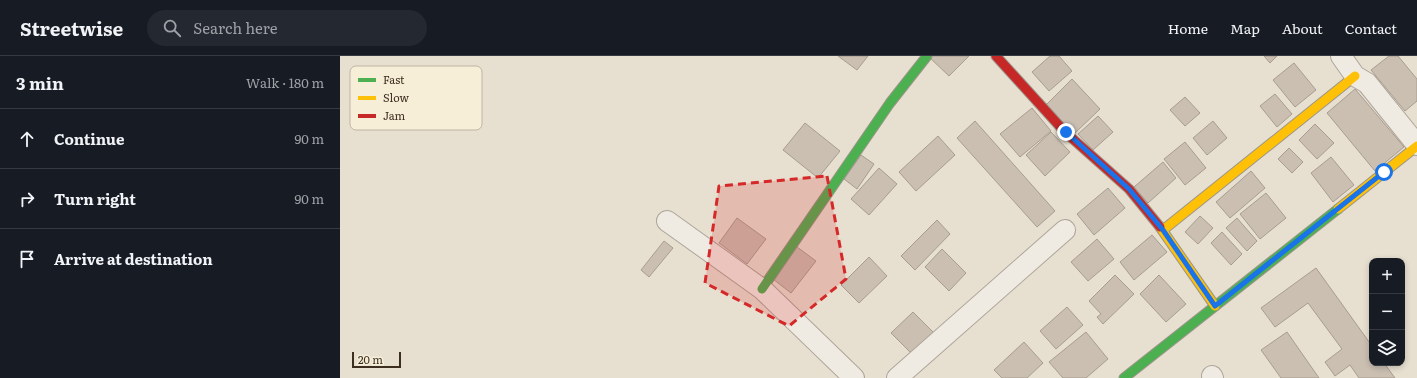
<!DOCTYPE html>
<html lang="en">
<head>
<meta charset="utf-8">
<style>
	:root { --surface:#171b24; --page:#242831; --text:#f1f3f6; --muted:#9ea1a6; --line:#363941 }
	body { margin:0; font-family:Literata,serif; background:var(--page); color:var(--text) }
	.controls { position:absolute; right:12px; bottom:12px; display:grid; overflow:hidden; border-radius:8px; box-shadow:0 2px 6px #0003 }
	.controls button { width:36px; height:36px; display:grid; place-items:center; padding:0; border:0; border-bottom:1px solid var(--line); background:var(--surface); color:var(--text); font:20px sans-serif }
	.scale { position:absolute; left:12px; bottom:10px; width:49px; box-sizing:border-box; padding-left:4px; border:2px solid #3d2e20; border-top:0; font-size:11px; line-height:14px; white-space:nowrap; color:#3d2e20; -webkit-text-stroke:3px #f7eed8; paint-order:stroke }
	.stop { position:absolute; width:12px; height:12px; margin:-9px; border:3px solid #1a73e8; border-radius:50%; background:#fff }
	.stop.end { background:#1a73e8; border-color:#fff; box-shadow:0 1px 4px #0008 }
	.list { margin:0; padding:0; list-style:none }
	h2 { display:flex; justify-content:space-between; align-items:center; height:52px; margin:0; padding:0 16px; font-size:17px }
	h2 small { font-size:13px; font-weight:400; color:var(--muted) }
	.list li { display:grid; grid-template-columns:26px 1fr auto; gap:12px; align-items:center; box-sizing:border-box; height:60px; padding:0 16px; border-top:1px solid var(--line) }
	.list b { display:block; font-size:15px; white-space:nowrap }
	.list em { font-size:13px; font-style:normal; color:var(--muted) }
	.icon { flex:none; width:22px; height:22px; fill:none; stroke:currentColor; stroke-width:2; stroke-linecap:round; stroke-linejoin:round }
	.map { position:relative; flex:none; width:1077px; height:322px; overflow:hidden }
	header { display:flex; align-items:center; gap:24px; box-sizing:border-box; height:56px; padding:0 20px; background:var(--surface); border-bottom:1px solid var(--line) }
	header strong { font-size:19px }
	nav { display:flex; gap:22px; margin-inline-start:auto; font-size:14px }
	.search { width:280px; height:36px; background:var(--page); display:flex; align-items:center; gap:10px; box-sizing:border-box; padding:0 14px; border-radius:22px; color:var(--muted); font-size:15px }
	main { display:flex }
	aside { flex:1; background:var(--surface) }
	.map>svg:first-child { display:block }
</style>
</head>
<body>
<header>
<strong>Streetwise</strong>
<div class="search"><svg class="icon" aria-label="search" viewBox="0 0 24 24"><circle cx="10" cy="10" r="6"/><path d="M15 15l6 6"/></svg>Search here</div>
<nav><a>Home</a><a>Map</a><a>About</a><a>Contact</a></nav>
</header>
<main>
<aside>
<h2>3 min<small>Walk · 180 m</small></h2>
<ul class="list">
<li><svg class="icon" aria-label="ahead" viewBox="0 0 24 24"><path d="M12 20V5M6 11l6-6 6 6"/></svg><div><b>Continue</b></div><em>90 m</em></li>
<li><svg class="icon" aria-label="right" viewBox="0 0 24 24"><path d="M7 20v-9h11M14 6l5 5-5 5"/></svg><div><b>Turn right</b></div><em>90 m</em></li>
<li><svg class="icon" aria-label="arrive" viewBox="0 0 24 24"><path d="M6 21V4h12l-3 4 3 4H6"/></svg><div><b>Arrive at destination</b></div></li>
</ul>
</aside>
<div class="map">
<svg width="1077" height="322" viewBox="0 0 1077 322">
	<rect width="100%" height="100%" fill="#e7e0d1"/>
	<!-- building -->
	<path fill="#cbbfb2" stroke="#a89c90" d="M498,0h30l-11,14z
		M590,0h39l-20,20 -20,-19z
		M710,0h9l13,15 -23,20 -17,-19z
		M924,0h13l-7,7z
		M1049,0h9l19,23v22l-12,10 -34,-41z
		M954,7l22,27 -21,17 -22,-27z
		M732,23l28,30 -26,25 -28,-29z
		M1015,33l49,58 -29,24 -48,-58z
		M935,38l17,20 -15,13 -17,-21z
		M845,41l15,16 -15,13 -15,-16z
		M692,52l19,23 -31,26 -20,-23z
		M758,60l15,16 -20,18 -15,-16z
		M635,65l80,90 -18,16 -80,-89z
		M873,65l14,17 -20,17 -14,-17z
		M465,67l35,28 -22,27 -35,-28z
		M975,68l19,19 -17,16 -18,-19z
		M711,76l19,20 -25,24 -19,-21z
		M598,80l17,19 -39,36 -17,-19z
		M845,86l21,26 -21,17 -21,-26z
		M949,92l14,14 -11,11 -14,-14z
		M521,99l13,9 -17,25 -13,-10z
		M991,101l23,28 -21,17 -22,-29z
		M823,106l13,16 -28,25 -14,-16z
		M539,112l18,16 -28,31 -18,-16z
		M911,115l14,17 -35,30 -14,-16z
		M768,132l17,20 -31,27 -17,-21z
		M926,137l20,25 -26,21 -20,-25z
		M860,160l13,12 -15,16 -13,-12z
		M397,162l29,21 -19,25 -28,-21z
		M897,162l20,23 -10,10 -21,-23z
		M597,164l13,14 -35,36 -14,-14z
		M882,176l20,22 -11,11 -20,-22z
		M812,179l15,17 -33,28 -14,-18z
		M757,183l17,20 -26,22 -17,-19z
		M324,185l9,7 -24,29 -8,-7z
		M457,191l19,14 -25,32 -18,-14z
		M602,193l24,24 -17,18 -24,-24z
		M529,201l18,19 -28,27 -18,-18z
		M976,212l56,78v17h12l11,15h-36l-9,-13 -15,11 -10,-14 17,-13 -34,-46 -33,24 -14,-19z
		M775,219l19,19 -31,30 -6,-7 4,-3 -12,-13z
		M819,219l27,29 -20,18 -26,-28z
		M727,251l16,18 -27,24 -16,-18z
		M573,256l21,21 -22,21 -21,-21z
		M746,276l22,27 -22,19h-23l-14,-16z
		M947,276l32,46h-38l-20,-28z
		M684,286l19,21 -16,15h-25l-8,-8z"/>
	<g fill="none" stroke-linecap="round" stroke-linejoin="round">
		<!-- street casing -->
		<g stroke="#ada599" stroke-width="22">
			<path id="street" d="M1001,0l14,20 12,7 50,62
				M327,165l95,68 92,89
				M872,320l1,2
				M557,322l168,-148"/>
		</g>
		<!-- fast casing -->
		<g stroke="#9c958a" stroke-width="11">
			<path id="fast" d="M422,233l128,-186 37,-47
				M784,322l214,-169"/>
		</g>
		<!-- slow casing -->
		<g stroke="#9c958a" stroke-width="11">
			<path id="slow" d="M998,153l79,-63
				M820,171l55,79
				M823,174l192,-154"/>
		</g>
		<!-- jam casing -->
		<g stroke="#9c958a" stroke-width="11">
			<path id="jam" d="M656,0l69,76 64,57 31,38"/>
		</g>
		<!-- street -->
		<use href="#street" stroke="#efebe3" stroke-width="20"/>
		<!-- fast -->
		<use href="#fast" stroke="#4caf50" stroke-width="9"/>
		<!-- slow -->
		<use href="#slow" stroke="#ffc107" stroke-width="9"/>
		<!-- jam -->
		<use href="#jam" stroke="#c62828" stroke-width="9"/>
	</g>
	<g fill="none" stroke-linecap="round" stroke-linejoin="round">
		<!-- route -->
		<path stroke="#1a73e8" stroke-width="5" d="M726,76l63,57 34,41 52,76 169,-134"/>
	</g>
	<!-- marked area -->
	<path fill="#d62828" fill-opacity="0.2" stroke="#d62828" stroke-width="3" stroke-dasharray="8 5" stroke-linejoin="round" d="M487,120l19,103 -57,47 -84,-43 14,-97z"/>
	<!-- legend -->
	<rect x="10" y="10" width="132" height="64" rx="6" fill="#f7eed8" stroke="#bfb4a1" stroke-width="1"/>
	<rect x="18" y="22" width="18" height="4" fill="#4caf50"/>
	<rect x="18" y="40" width="18" height="4" fill="#ffc107"/>
	<rect x="18" y="58" width="18" height="4" fill="#c62828"/>
	<g font-size="11" fill="#3d2e20">
		<text x="43" y="28">Fast</text>
		<text x="43" y="46">Slow</text>
		<text x="43" y="64">Jam</text>
	</g>
</svg>
<div class="controls">
<button>+</button>
<button>−</button>
<button><svg class="icon" aria-label="layers" viewBox="0 0 24 24"><path d="M12 4l9 5-9 5-9-5zM3 14l9 5 9-5"/></svg></button>
</div>
<div class="scale">20 m</div>
<div class="stop" style="left:1044px;top:116px"></div>
<div class="stop end" style="left:726px;top:76px"></div>
</div>
</main>
</body>
</html>
